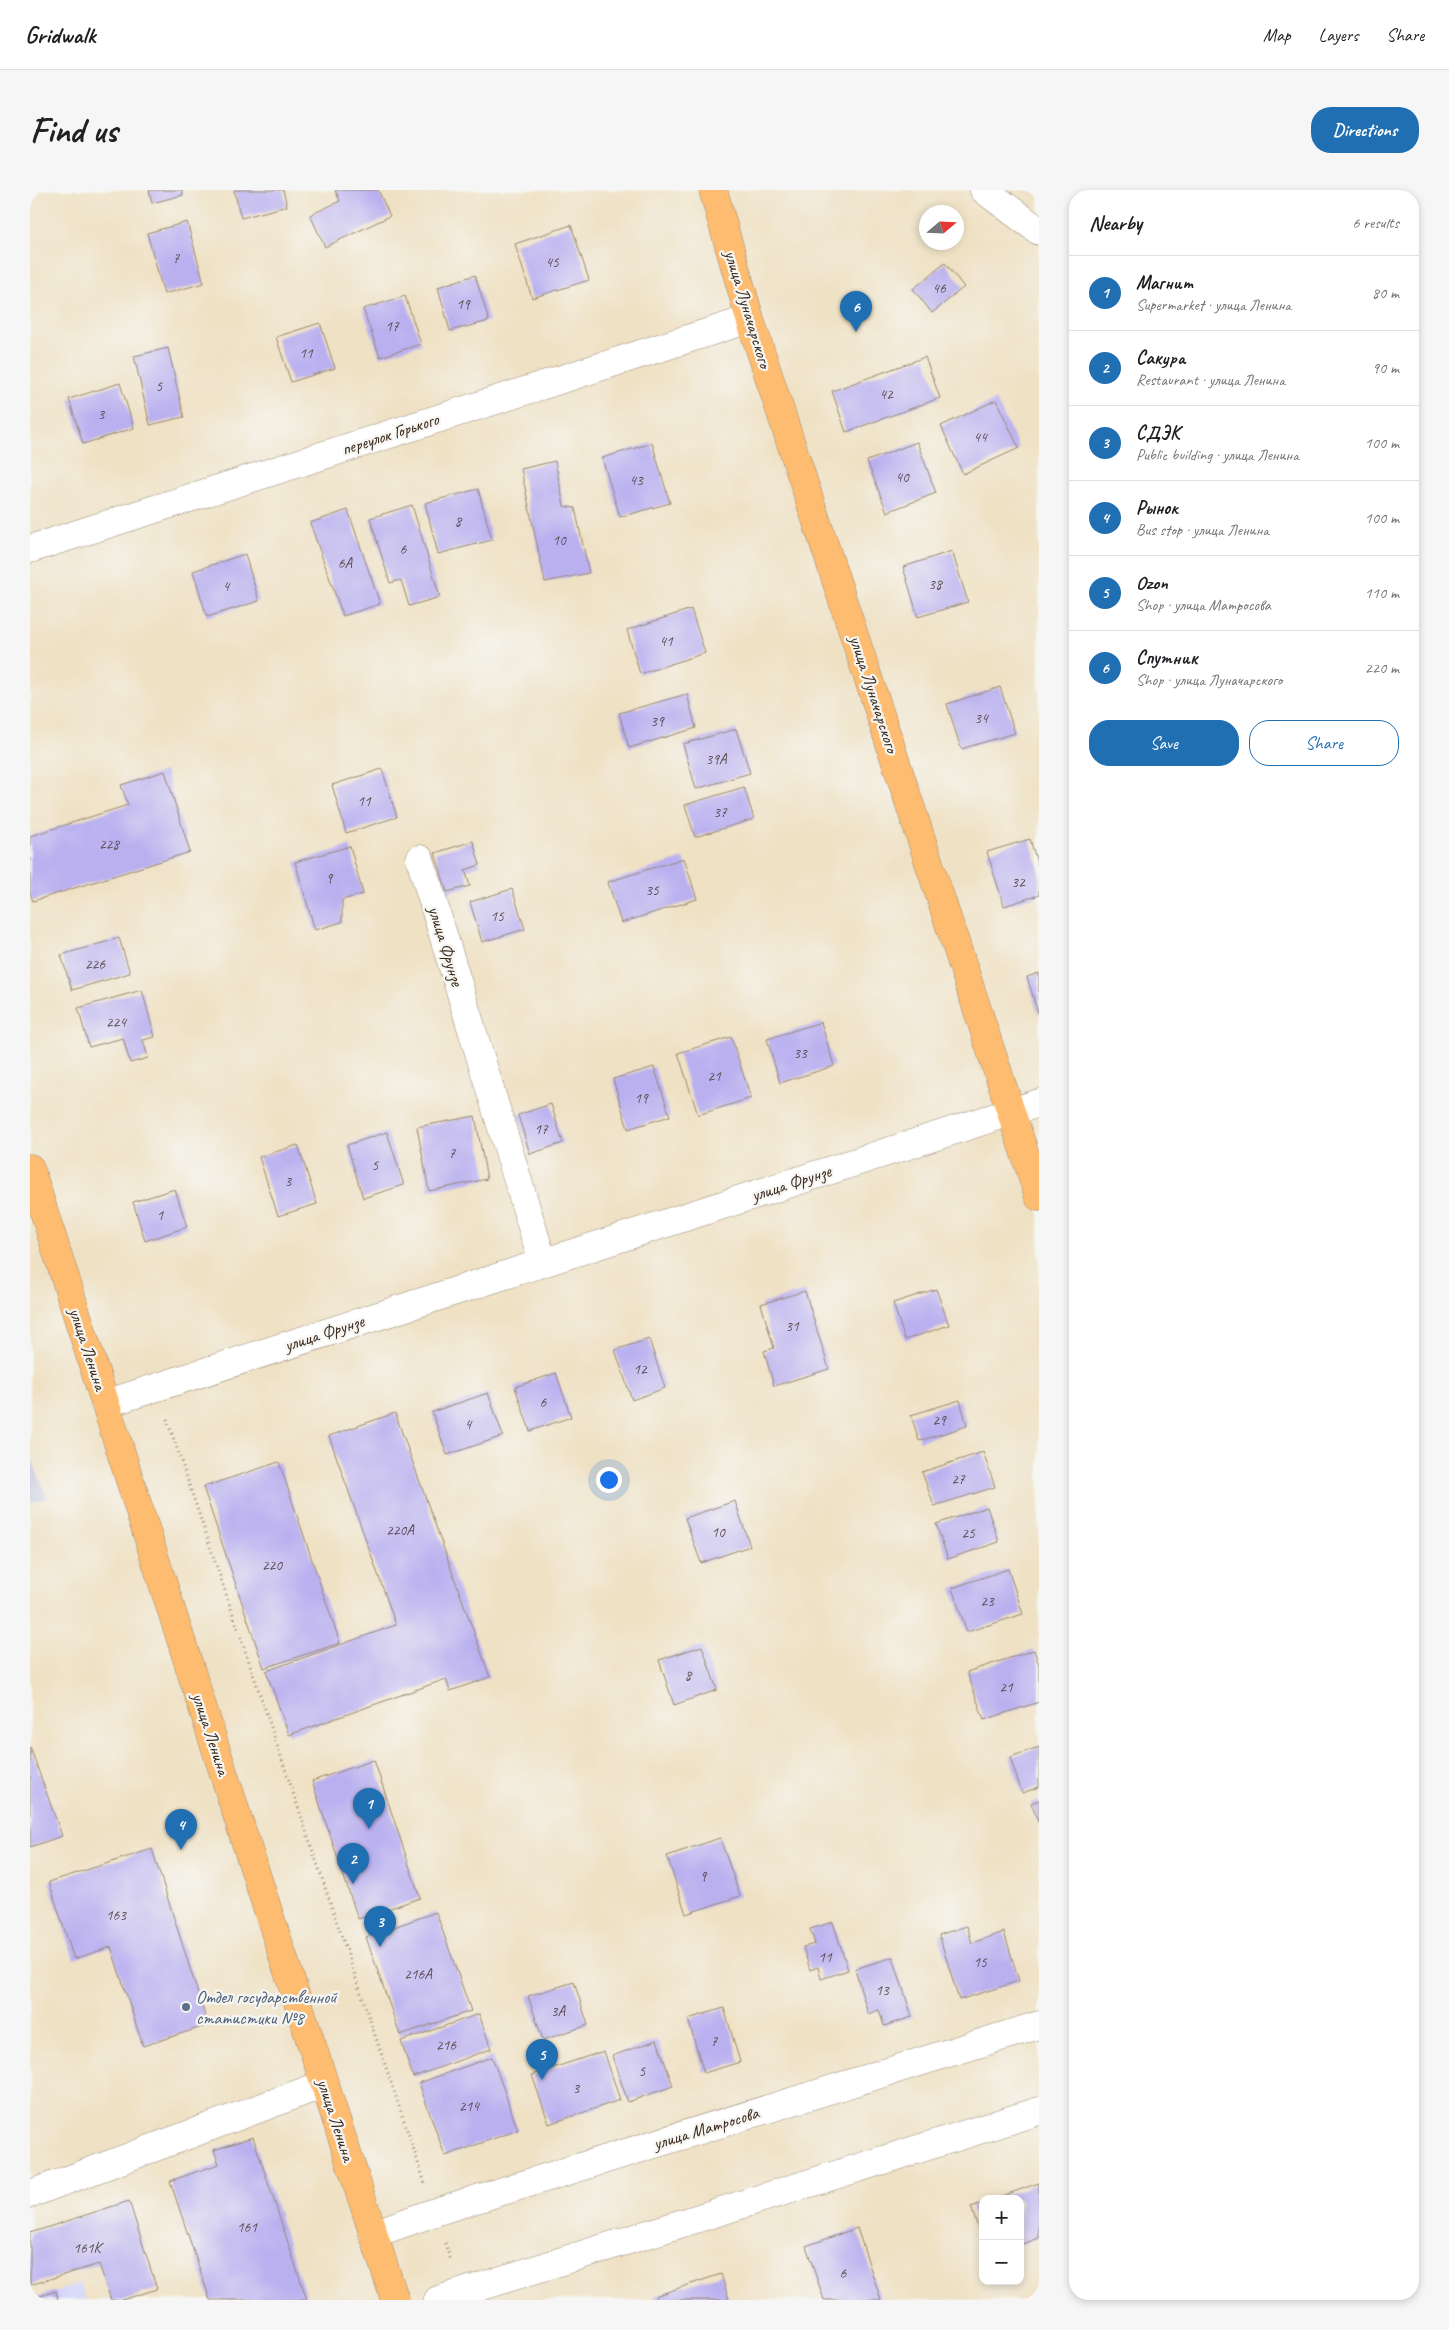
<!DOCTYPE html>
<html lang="en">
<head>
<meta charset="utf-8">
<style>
	:root { --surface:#fff; --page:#f6f6f6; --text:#202124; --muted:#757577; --line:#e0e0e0; --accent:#1f6fb2 }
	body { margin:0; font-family:Caveat,sans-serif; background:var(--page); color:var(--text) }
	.controls { position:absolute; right:15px; bottom:15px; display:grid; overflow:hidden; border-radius:10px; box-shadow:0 2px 8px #0003 }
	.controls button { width:45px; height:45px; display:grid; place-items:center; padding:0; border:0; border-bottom:1px solid var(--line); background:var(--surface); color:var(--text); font:25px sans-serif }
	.compass { position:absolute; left:889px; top:15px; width:45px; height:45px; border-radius:50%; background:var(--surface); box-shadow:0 2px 8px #0003; rotate:71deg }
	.you { position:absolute; left:578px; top:1289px; width:18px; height:18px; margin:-12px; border:4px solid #fff; border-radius:50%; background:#1a73e8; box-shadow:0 0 0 8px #1a73e833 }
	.badge { display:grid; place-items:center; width:32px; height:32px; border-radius:50%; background:var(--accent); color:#fff; font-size:16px; font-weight:700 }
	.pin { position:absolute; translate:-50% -41px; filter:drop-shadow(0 1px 2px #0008) }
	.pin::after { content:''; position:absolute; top:26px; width:18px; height:15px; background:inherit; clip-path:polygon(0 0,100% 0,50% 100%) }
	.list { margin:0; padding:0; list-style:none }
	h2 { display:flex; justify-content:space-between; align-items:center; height:65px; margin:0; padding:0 20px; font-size:21px }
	h2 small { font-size:16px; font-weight:400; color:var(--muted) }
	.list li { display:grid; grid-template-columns:32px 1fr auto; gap:15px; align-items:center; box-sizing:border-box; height:75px; padding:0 20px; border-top:1px solid var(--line) }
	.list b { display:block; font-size:19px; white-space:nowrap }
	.list p { margin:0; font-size:16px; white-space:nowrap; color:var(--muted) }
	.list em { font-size:16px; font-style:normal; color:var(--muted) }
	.actions { display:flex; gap:10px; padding:15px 20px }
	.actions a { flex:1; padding:11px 0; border:1px solid var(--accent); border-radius:20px; text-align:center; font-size:18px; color:var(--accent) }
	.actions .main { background:var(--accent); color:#fff }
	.map { position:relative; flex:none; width:1009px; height:2110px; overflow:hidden; border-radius:20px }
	header { display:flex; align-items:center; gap:30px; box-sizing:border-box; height:70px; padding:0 25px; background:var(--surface); border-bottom:1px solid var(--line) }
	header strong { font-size:24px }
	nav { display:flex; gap:28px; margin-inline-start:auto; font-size:18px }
	.intro { display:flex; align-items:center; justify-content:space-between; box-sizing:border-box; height:120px; padding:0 30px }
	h1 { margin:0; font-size:35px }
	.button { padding:12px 22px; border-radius:20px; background:var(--accent); color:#fff; font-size:18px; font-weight:700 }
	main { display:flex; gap:30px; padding:0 30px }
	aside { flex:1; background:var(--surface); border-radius:20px; box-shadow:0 2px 8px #0003 }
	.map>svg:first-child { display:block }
</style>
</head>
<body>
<header>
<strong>Gridwalk</strong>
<nav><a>Map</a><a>Layers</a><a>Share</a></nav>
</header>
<div class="intro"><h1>Find us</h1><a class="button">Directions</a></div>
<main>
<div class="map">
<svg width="1009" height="2110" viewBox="0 0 1009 2110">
	<rect width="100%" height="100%" fill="#f6f6f2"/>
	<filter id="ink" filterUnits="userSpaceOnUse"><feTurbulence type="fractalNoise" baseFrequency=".02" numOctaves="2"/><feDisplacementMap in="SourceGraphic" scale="10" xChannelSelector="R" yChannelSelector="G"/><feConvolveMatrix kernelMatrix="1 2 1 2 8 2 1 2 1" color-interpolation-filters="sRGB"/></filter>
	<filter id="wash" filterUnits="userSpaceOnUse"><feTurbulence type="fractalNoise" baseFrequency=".0096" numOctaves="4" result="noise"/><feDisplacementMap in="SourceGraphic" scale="20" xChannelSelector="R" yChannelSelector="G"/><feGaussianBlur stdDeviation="1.12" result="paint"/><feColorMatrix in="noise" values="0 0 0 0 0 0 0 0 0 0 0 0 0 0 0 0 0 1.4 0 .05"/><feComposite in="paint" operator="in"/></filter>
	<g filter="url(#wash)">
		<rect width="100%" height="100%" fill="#efe1c4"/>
		<!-- built -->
		<path fill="#d5d8f9" d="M50,2093l6,17h-54z"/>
		<!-- industrial -->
		<path fill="#bdc3de" d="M0,1264l17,43 -17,6z"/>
		<g id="blocks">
			<!-- building -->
			<path fill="#bab0f0" d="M119,0h33l1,5 -31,8z
				M204,0h49l4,16 -46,12z
				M305,0h43l12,26 -65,31 -15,-32 30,-14z
				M157,32l17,61 -40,11 -17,-61z
				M541,35l18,55 -57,18 -17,-54z
				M915,73l19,24 -32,26 -19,-24z
				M445,85l14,46 -39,10 -12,-44z
				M375,106l16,48 -41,13 -17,-48z
				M290,133l15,45 -44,14 -15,-45z
				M138,158l16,69 -34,8 -16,-69z
				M895,167l15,41 -94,34 -14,-41z
				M90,193l14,45 -51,16 -14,-45z
				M966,210l23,48 -56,26 -22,-48z
				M887,252l19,51 -49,19 -20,-51z
				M622,253l18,60 -50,14 -18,-59z
				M525,271l9,45 11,2 14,65 -44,9 -24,-113z
				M448,299l14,51 -54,14 -13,-51z
				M382,315l28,92 -31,9 -8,-26 -11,3 -20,-65z
				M318,320l32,94 -37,12 -33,-93z
				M922,361l16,51 -50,15 -15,-50z
				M215,364l14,47 -52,16 -14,-46z
				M661,419l14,44 -65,21 -13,-44z
				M970,497l15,46 -54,16 -14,-45z
				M657,504l9,34 -67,20 -10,-35z
				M706,539l14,44 -54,16 -13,-45z
				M352,579l15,48 -51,16 -14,-48z
				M135,581l25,81 -157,49 -3,-8v-57l98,-31 -7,-20z
				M714,597l10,32 -59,18 -10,-32z
				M1000,649l9,30v26l-35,11 -17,-54z
				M443,651l7,24 -15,5 5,16 -23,6 -12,-39z
				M320,656l13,48 -21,6v22l-27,8 -20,-68z
				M654,668l13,41 -76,24 -13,-41z
				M482,699l13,40 -43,13 -12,-40z
				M89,748l11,35 -58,17 -11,-35z
				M1009,783v43l-12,-39z
				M112,800l13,47 -12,3 5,18 -18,5 -7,-25 -34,9 -11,-39z
				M791,832l13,44 -54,17 -13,-44z
				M701,847l20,61 -53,17 -20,-62z
				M624,877l16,49 -42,13 -15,-50z
				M521,914l12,39 -33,11 -12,-39z
				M445,926l12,63 -58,12 -12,-64z
				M357,942l17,53 -41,13 -16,-53z
				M268,955l19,59 -39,12 -19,-59z
				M145,999l12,38 -42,14 -12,-39z
				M906,1099l13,36 -44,15 -12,-37z
				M775,1101l24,78 -55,17 -10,-35 10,-3 -13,-44z
				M619,1149l16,49 -33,12 -17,-50z
				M526,1183l15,44 -41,14 -15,-44z
				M458,1203l15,43 -56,19 -15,-43z
				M930,1210l7,26 -48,15 -8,-26z
				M365,1223l95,264 -40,14 -4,-12 -157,56 -23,-64 130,-46 -67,-189z
				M953,1262l12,35 -61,19 -12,-34z
				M249,1272l61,181 -76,25 -61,-181z
				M705,1311l15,45 -49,17 -16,-45z
				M957,1317l12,35 -51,17 -12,-35z
				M978,1379l15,45 -56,18 -15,-44z
				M672,1456l15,44 -43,15 -15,-45z
				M1004,1460l5,15v37l-55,18 -17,-48z
				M0,1557l32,89 -32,11z
				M1009,1557v40l-17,6 -12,-36z
				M344,1570l46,138 -62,21 -46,-138z
				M1009,1610v24l-8,-21z
				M690,1648l20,58 -54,18 -19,-58z
				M122,1659l56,176 -65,21 -32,-99 -37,12 -25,-77z
				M406,1722l35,99 -71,24 -34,-98z
				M803,1732l15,48 -27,9 -3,-12 -8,3 -7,-23 12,-3 -5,-15z
				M937,1736l5,17 32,-11 15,49 -60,19 -20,-65z
				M863,1767l19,60 -28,9 -5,-16 -11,4 -13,-45z
				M544,1792l14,43 -45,15 -15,-44z
				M694,1818l16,54 -36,11 -16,-54z
				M449,1824l12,35 -78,28 -12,-36z
				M627,1850l16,46 -45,16 -16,-46z
				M574,1861l16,49 -71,24 -17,-49z
				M462,1867l26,73 -73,26 -26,-73z
				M223,1947l54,163h-97l-40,-119 49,-17 -5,-14z
				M1009,1993v55l-19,7v-46l-24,-1z
				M99,2011l28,88 -35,11h-11l-12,-36 -69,21v-52z
				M953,2013v36h-1l-11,-32z
				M827,2038l24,72h-57l-18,-54z
				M691,2084l8,26h-73l-1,-4z
				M26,2101l2,9h-28v-1z"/>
		</g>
	</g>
	<g filter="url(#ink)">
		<use href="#blocks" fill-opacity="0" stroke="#958671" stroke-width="1"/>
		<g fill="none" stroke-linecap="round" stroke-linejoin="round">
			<!-- minor casing -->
			<g stroke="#958671" stroke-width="29">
				<path id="minor" d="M954,0l55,41
					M0,359l720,-230
					M390,669l123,404
					M75,1214l934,-301
					M0,2004l294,-110
					M343,2044l62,-22 604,-187
					M408,2110l601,-189"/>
			</g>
			<!-- major casing -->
			<g stroke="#958671" stroke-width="29">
				<path id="major" d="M683,0l37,129 289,878
					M0,978l214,669 151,463"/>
			</g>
			<!-- path -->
			<path stroke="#958671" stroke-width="3" stroke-dasharray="1 4" stroke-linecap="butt" d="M137,1229l258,764
				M415,2053l6,18"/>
			<!-- minor -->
			<use href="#minor" stroke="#fff" stroke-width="28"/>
			<!-- major -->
			<use href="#major" stroke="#febc70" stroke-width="28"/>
		</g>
	</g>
	<!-- markers -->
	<circle fill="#5c6f8a" stroke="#f6f6f2" stroke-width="2" cx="156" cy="1817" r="5"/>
	<g text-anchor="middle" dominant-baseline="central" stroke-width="4.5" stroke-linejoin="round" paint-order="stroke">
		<!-- number labels -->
		<g font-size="15" fill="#5b4c52">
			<text x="146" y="68">7</text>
			<text x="522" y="72">45</text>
			<text x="909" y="98">46</text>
			<text x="433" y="114">19</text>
			<text x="362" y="136">17</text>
			<text x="276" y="163">11</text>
			<text x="129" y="196">5</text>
			<text x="856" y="204">42</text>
			<text x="71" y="224">3</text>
			<text x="950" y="247">44</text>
			<text x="872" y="287">40</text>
			<text x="606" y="290">43</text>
			<text x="428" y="331">8</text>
			<text x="529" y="350">10</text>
			<text x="373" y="359">6</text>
			<text x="315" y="373">6А</text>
			<text x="905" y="394">38</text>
			<text x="196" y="396">4</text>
			<text x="636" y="451">41</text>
			<text x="951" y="528">34</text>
			<text x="627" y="531">39</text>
			<text x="686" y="569">39А</text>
			<text x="334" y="611">11</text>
			<text x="690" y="622">37</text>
			<text x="79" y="654">228</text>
			<text x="299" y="688">9</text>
			<text x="988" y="692">32</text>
			<text x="622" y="700">35</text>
			<text x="467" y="726">15</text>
			<text x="65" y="774">226</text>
			<text x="86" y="832">224</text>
			<text x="770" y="863">33</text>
			<text x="684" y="886">21</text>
			<text x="611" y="908">19</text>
			<text x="511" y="939">17</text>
			<text x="422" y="963">7</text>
			<text x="345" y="975">5</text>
			<text x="258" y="991">3</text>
			<text x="130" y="1025">1</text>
			<text x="762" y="1136">31</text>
			<text x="610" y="1179">12</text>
			<text x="513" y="1212">6</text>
			<text x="909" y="1230">29</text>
			<text x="438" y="1234">4</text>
			<text x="928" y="1289">27</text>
			<text x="370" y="1340">220А</text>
			<text x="688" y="1342">10</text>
			<text x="938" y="1343">25</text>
			<text x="242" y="1375">220</text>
			<text x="957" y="1411">23</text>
			<text x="658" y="1485">8</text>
			<text x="976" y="1497">21</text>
			<text x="673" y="1686">9</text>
			<text x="86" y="1725">163</text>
			<text x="795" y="1767">11</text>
			<text x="950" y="1772">15</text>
			<text x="388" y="1784">216А</text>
			<text x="852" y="1800">13</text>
			<text x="528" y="1821">3А</text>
			<text x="684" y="1851">7</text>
			<text x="416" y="1855">216</text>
			<text x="612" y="1881">5</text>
			<text x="546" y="1898">3</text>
			<text x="439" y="1916">214</text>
			<text x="217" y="2037">161</text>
			<text x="57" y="2058">161К</text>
			<text x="813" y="2083">6</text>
		</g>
		<!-- street labels -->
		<g font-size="18" fill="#3b2a1e" stroke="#f6f6f2">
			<text transform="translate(718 119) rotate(73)">улица Луначарского</text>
			<text transform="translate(360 244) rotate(-18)">переулок Горького</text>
			<text transform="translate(844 504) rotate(72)">улица Луначарского</text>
			<text transform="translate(416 756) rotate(73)">улица Фрунзе</text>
			<text transform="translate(761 993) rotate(-18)">улица Фрунзе</text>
			<text transform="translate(294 1143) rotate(-18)">улица Фрунзе</text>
			<text transform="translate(58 1159) rotate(72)">улица Ленина</text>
			<text transform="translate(181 1544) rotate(72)">улица Ленина</text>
			<text transform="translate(306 1930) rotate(72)">улица Ленина</text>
			<text transform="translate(676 1938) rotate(-17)">улица Матросова</text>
		</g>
		<!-- service labels -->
		<g font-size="18" fill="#4e5e75" stroke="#f6f6f2" text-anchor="start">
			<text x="166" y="1807">Отдел государственной<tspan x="166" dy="21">статистики №8</tspan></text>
		</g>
	</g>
</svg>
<div class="controls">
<button>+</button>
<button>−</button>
</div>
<svg class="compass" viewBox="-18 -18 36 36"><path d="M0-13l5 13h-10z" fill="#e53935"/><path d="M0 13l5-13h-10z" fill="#757577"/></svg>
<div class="you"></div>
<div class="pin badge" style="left:339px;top:1639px">1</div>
<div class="pin badge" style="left:323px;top:1694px">2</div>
<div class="pin badge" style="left:350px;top:1757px">3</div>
<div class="pin badge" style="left:151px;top:1660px">4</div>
<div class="pin badge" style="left:512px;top:1890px">5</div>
<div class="pin badge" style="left:826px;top:142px">6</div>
</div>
<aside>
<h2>Nearby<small>6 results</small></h2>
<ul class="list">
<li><span class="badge">1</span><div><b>Магнит</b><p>Supermarket · улица Ленина</p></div><em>80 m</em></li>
<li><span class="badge">2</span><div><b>Сакура</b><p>Restaurant · улица Ленина</p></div><em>90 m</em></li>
<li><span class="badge">3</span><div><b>СДЭК</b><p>Public building · улица Ленина</p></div><em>100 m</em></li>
<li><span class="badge">4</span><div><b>Рынок</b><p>Bus stop · улица Ленина</p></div><em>100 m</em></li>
<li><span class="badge">5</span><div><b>Ozon</b><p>Shop · улица Матросова</p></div><em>110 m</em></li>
<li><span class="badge">6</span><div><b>Спутник</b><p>Shop · улица Луначарского</p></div><em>220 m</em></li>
</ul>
<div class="actions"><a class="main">Save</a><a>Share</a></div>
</aside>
</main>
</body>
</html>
